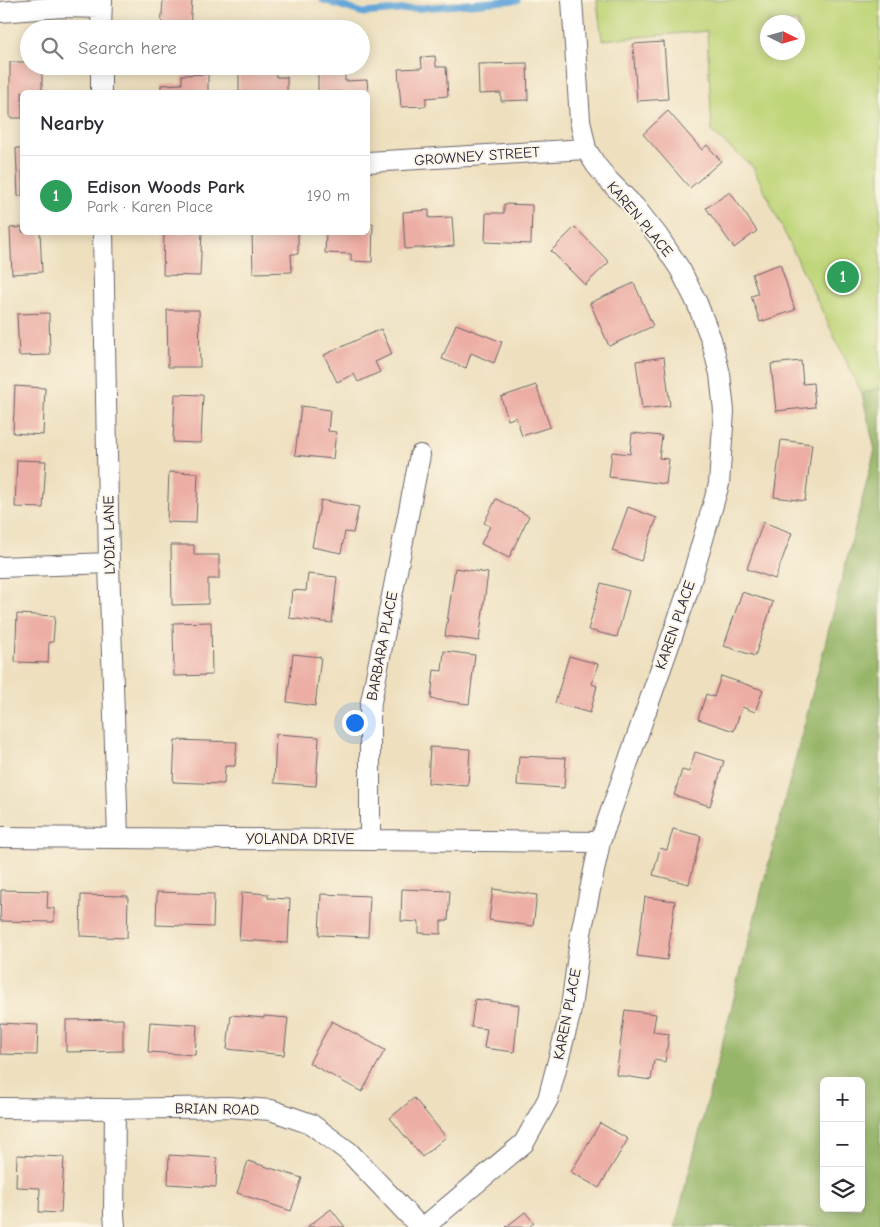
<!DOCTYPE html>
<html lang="en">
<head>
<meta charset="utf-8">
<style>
	:root { --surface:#fff; --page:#f2f2f3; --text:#2b2b33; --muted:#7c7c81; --line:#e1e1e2; --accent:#d93025 }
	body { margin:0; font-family:"Comic Neue",sans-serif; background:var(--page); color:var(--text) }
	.controls { position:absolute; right:15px; bottom:15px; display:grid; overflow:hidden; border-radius:8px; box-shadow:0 2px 12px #0003 }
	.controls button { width:45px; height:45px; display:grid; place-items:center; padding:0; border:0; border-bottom:1px solid var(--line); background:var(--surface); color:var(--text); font:25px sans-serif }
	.compass { position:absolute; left:760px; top:15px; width:45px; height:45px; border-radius:50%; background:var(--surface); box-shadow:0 2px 12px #0003; rotate:95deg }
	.you { position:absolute; left:354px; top:722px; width:18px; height:18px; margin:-12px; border:4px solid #fff; border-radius:50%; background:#1a73e8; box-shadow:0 0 0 8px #1a73e833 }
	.badge { display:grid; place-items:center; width:32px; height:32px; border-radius:50%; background:var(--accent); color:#fff; font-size:16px; font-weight:700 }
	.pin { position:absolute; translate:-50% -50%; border:2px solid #fff; box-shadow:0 1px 5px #0006 }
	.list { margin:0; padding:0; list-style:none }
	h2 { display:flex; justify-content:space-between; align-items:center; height:65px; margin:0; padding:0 20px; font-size:21px }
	h2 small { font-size:16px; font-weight:400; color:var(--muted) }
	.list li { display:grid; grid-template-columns:32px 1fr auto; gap:15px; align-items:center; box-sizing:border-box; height:80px; padding:0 20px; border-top:1px solid var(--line) }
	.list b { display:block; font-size:19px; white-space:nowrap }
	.list p { margin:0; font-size:16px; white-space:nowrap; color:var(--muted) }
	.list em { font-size:16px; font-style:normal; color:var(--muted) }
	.icon { flex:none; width:28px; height:28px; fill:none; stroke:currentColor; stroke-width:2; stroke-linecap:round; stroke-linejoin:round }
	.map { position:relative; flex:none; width:880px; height:1227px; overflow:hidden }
	.search { position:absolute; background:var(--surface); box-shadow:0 2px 12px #0003; left:20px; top:20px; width:350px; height:55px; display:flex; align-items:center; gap:12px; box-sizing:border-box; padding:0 18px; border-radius:28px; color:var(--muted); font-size:19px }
	.panel { position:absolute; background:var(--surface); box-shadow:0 2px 12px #0003; left:20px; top:90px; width:350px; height:145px; border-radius:8px }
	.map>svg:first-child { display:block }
</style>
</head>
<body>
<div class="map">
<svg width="880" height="1227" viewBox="0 0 880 1227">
	<rect width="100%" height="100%" fill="#fcf5e5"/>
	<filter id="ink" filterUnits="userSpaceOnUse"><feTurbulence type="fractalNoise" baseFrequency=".02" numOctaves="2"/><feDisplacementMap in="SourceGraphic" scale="10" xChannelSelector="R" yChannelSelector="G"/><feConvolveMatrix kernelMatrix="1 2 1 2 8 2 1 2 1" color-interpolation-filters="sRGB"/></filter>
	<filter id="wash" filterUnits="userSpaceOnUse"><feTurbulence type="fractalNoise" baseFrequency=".0096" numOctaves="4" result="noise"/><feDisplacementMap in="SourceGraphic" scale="20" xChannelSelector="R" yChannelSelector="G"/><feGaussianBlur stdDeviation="1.12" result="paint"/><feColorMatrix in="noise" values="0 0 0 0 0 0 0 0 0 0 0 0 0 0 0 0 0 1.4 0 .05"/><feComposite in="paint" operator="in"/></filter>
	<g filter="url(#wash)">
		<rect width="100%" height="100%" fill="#eee0bf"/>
		<!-- green -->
		<path fill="#bfd579" stroke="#707c5a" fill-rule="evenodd" d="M597,0h283v387l-18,7 -109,-227 -41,-35 -5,-101 -105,9zM768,22h30v30h-30z"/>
		<!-- forest -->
		<path fill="#97b669" stroke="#5c6c52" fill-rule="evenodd" d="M880,387v840h-205l200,-777 -13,-56zM824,1081h37v127h-37z"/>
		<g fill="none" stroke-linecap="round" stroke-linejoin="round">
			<!-- stream -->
			<path stroke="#64a6d8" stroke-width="7" d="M323,0l40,13 154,-13"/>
		</g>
		<g id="blocks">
			<!-- building -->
			<path fill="#ecada4" d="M163,0h29l-2,29 -29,-1z
				M664,42l4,57 -31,2 -4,-57z
				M435,56l1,11h10l2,29 -22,2v8l-25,1 -3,-38 24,-1 -1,-11z
				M10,62h19v4h13v26h-20v26h-12z
				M527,63l1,37 -27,1v-8l-22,1 -1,-30z
				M239,66h37v11h11v15h-48z
				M318,66h27v15l22,-1 1,12h-50z
				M208,74v18h-47v-7l21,-1v-9z
				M668,111l34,39 5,-5 14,16 -31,27 -47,-54z
				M16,148h6v48h-4z
				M730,192l27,39 -23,17 -28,-40z
				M504,204l28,1 -1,39 -46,-2 1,-29h18z
				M429,210v8l23,-1 2,29 -49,3 -2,-37z
				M368,223h5l-1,39 -21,-1v-7l-26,-1 1,-21h42z
				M22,227v5h18l2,40 -30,2 -2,-46z
				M575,227l34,35 -24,23 -34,-34z
				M164,232h38l-2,44 -37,-1z
				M252,232h46v22h-7l1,18 -39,1z
				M780,264l15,46 -35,12 -9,-26 7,-2 -6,-20z
				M634,283l19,43 -44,20 -19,-43z
				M167,310h32l1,57h-32z
				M49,313l1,42 -31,1 -2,-42z
				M456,324l46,18 -8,21 -23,-10 -5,15 -24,-9z
				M381,329l11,25 -17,8 5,10 -22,10 -4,-8 -17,8 -13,-27z
				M664,357l6,49 -28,3 -6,-48z
				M801,361l2,23 10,-1 2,24 -39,4 -5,-47z
				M536,385l14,42 -28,9 -6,-19 -8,3 -7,-23z
				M15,386l30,2 -2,47 -30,-2z
				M175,394l28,1 -2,48 -28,-1z
				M301,406l29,4 -2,21 8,1 -3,27 -38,-4z
				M632,433l30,3 -3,22 10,1 -3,25 -57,-7 3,-25 18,2z
				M781,440l31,4 -7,57 -31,-4z
				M17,460l29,1 -3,47 -28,-1z
				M169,472l29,1 -2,50 -29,-1z
				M496,499l33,17 -20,42 -28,-14 9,-18 -6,-3z
				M321,500l38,7 -6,26 -8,-1 -4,21 -29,-6z
				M628,507l29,11 -16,43 -29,-10z
				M763,522l29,11 -17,46 -28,-10z
				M171,545h23v10h25v24h-11v25l-36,1z
				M455,568l33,5 -9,68 -34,-5z
				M308,574l29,3 -5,46 -43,-5 3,-28 14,1z
				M601,583l28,8 -12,46 -29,-7z
				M742,592l31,10 -18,54 -31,-10z
				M17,614l38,2 -2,26h-4l-1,21 -33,-1z
				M211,622l1,53 -38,1 -1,-53z
				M444,651l31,4 -6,49 -38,-5 3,-29 8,1z
				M293,654l28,3 -6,49 -28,-4z
				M569,656l29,8 -6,20 5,2 -7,27 -35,-10z
				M721,676l42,14 -8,22 -13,-5 -8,24 -36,-12 8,-25 8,3z
				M276,734l43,3 -3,49 -42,-3z
				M175,740l62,2 -2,24h-10l-1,18 -51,-2z
				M430,747l40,2 -2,37 -40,-3z
				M695,752l29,9 -14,45 -36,-11 8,-25 7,2z
				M519,756l47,2 -2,30 -47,-3z
				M673,829l28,7 -12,48 -36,-9 7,-27 7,2z
				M402,889l48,2 -2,30h-7v13l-22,-1v-11l-18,-1z
				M493,889l44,6 -4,31 -44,-6z
				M1,890l47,1 -1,17h7v14l-54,-1z
				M157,892l57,2 -1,33 -57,-2z
				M242,892l26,2v4l22,1 -2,44 -49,-3z
				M321,894l49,2 -2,41 -49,-2z
				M81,895l47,1 -1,42 -47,-2z
				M645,897l30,4 -8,59 -30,-4z
				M475,999l44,6 -5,47 -30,-4 3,-19 -16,-2z
				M625,1010l31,4 -3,18 16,2 -4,28 -11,-2 -3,20 -35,-5z
				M231,1015l33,3v-2l24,2 -4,37 -57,-6z
				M123,1019v32l-57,1v-32z
				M332,1021l53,29 -23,42 -53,-29z
				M150,1022l47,3 -2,30 -47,-3z
				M0,1023l38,2 -1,30 -37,-1z
				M414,1098l32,39 -24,20 -32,-39z
				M600,1123l28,16 -29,49 -28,-16z
				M17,1155l47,2 -3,56 -22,-1 1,-24 -24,-1z
				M169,1155l48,3 -1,29 -48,-3z
				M248,1161l54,17 -11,33 -54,-18z
				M331,1209l14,18h-38z
				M525,1212l9,11 -5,4h-23z"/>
		</g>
	</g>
	<g filter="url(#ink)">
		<use href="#blocks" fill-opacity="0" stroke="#696469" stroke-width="1"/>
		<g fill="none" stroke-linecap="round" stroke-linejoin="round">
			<!-- minor casing -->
			<g stroke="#696469" stroke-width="22">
				<path id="minor" d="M0,12l62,-5 39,1
					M101,29l1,-29
					M101,66v26
					M368,162l218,-13
					M103,232l6,331 9,274
					M0,567l109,-4
					M0,837l600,5
					M370,839v-132l50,-252
					M0,1108l115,1 113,-2 43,3 40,14 38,28 71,75
					M115,1109l-1,105 1,13
					M424,1227l100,-84 24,-44 22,-84 11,-82 19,-91 88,-251 31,-107 5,-73 -4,-37 -9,-35 -14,-36 -17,-34 -22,-33 -23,-29 -27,-27 -12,-15 -10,-16 -6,-29 -8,-120"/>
			</g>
			<!-- minor -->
			<use href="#minor" stroke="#fff" stroke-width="20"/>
		</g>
	</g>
	<g text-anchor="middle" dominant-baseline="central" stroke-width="4" stroke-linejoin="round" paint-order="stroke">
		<!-- street labels -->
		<g font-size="15" fill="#22223b" stroke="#fcf5e5">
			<text transform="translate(477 156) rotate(-4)">GROWNEY STREET</text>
			<text transform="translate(640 219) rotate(50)">KAREN PLACE</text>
			<text transform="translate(109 535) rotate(-91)">LYDIA LANE</text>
			<text transform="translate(675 625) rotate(-71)">KAREN PLACE</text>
			<text transform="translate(382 646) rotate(-79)">BARBARA PLACE</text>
			<text x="300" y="839">YOLANDA DRIVE</text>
			<text transform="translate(567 1014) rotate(-79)">KAREN PLACE</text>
			<text transform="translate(217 1109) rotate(1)">BRIAN ROAD</text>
		</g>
	</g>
</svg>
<div class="controls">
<button>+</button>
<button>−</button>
<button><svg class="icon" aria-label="layers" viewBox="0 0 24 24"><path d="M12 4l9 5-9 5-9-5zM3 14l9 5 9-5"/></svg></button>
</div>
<svg class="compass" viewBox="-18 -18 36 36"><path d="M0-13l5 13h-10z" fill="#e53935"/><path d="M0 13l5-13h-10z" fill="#7c7c81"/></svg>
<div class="you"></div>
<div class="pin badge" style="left:843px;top:277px;background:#2e9e5b">1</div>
<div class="search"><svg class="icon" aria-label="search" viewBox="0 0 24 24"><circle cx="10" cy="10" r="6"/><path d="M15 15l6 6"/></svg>Search here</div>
<section class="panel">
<h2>Nearby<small></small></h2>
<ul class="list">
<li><span class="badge" style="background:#2e9e5b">1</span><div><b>Edison Woods Park</b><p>Park · Karen Place</p></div><em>190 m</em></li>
</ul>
</section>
</div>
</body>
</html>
